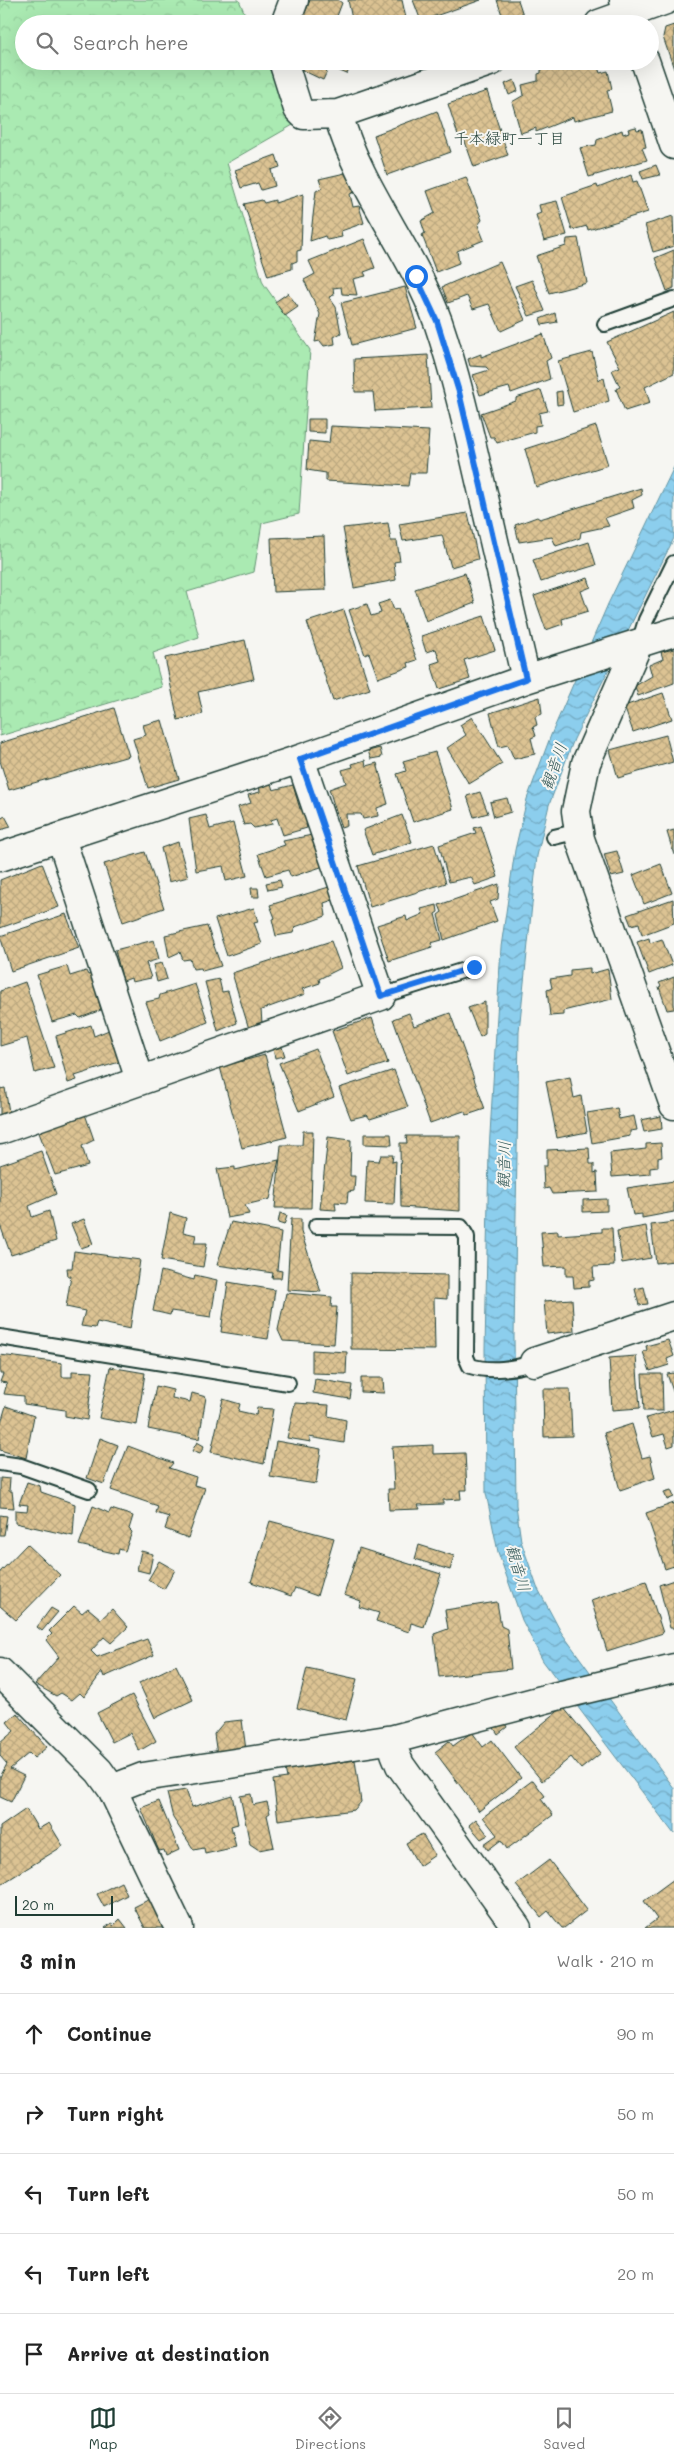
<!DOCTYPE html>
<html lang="en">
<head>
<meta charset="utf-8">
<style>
	:root { --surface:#fff; --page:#f6f6f6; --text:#222; --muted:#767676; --line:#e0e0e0; --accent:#1f3d34 }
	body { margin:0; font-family:Mali,"Klee One",sans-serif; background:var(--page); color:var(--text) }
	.scale { position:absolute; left:15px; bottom:12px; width:98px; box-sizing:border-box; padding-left:5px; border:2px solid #1f3d34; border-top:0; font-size:14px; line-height:18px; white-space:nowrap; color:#1f3d34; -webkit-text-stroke:4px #f6f6f2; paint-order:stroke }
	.stop { position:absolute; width:15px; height:15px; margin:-11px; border:4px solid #1a73e8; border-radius:50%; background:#fff }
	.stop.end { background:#1a73e8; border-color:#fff; box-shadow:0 1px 5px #0008 }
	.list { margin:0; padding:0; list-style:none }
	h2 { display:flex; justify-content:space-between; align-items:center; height:65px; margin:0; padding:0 20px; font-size:21px }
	h2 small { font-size:16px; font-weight:400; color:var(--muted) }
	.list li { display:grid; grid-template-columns:32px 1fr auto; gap:15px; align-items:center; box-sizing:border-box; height:80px; padding:0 20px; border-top:1px solid var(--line) }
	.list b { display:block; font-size:19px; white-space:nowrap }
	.list em { font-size:16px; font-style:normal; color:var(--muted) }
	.icon { flex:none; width:28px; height:28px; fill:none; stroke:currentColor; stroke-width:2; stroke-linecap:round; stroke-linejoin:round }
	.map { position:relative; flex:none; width:674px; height:1928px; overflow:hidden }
	.search { position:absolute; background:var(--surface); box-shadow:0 5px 20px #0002; left:15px; right:15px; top:15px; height:55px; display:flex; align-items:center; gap:12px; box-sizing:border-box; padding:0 18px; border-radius:28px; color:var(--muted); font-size:19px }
	.sheet { height:465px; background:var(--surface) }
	nav { display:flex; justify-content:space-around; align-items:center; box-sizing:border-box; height:70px; border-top:1px solid var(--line); background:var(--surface); font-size:14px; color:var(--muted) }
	nav a { display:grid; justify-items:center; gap:2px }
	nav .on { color:var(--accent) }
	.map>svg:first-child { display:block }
</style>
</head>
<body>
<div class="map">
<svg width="674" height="1928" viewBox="0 0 674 1928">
	<defs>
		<pattern id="forest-crowns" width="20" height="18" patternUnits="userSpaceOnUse" patternTransform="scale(1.25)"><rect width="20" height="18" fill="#aaeab2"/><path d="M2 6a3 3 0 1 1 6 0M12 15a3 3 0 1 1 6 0" fill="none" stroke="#92ca9a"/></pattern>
		<pattern id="water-waves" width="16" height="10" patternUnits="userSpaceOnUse" patternTransform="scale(1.25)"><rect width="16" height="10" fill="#8cceed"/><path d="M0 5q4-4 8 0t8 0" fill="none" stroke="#72a8c1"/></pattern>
		<pattern id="building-cross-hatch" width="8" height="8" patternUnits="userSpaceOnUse" patternTransform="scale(1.25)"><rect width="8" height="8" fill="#dcc393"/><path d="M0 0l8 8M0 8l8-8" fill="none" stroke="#bca87f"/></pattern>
	</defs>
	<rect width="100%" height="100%" fill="#f6f6f2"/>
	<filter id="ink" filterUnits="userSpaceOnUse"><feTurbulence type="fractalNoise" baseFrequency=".02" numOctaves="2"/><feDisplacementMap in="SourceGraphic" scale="10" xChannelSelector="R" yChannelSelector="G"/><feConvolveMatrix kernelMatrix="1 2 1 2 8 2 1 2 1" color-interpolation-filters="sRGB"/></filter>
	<g filter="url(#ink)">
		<!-- forest -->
		<path fill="url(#forest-crowns)" stroke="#649473" d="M0,0h239l10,24h-225v37h242l27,64 -66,38 36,120 47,67 -11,164 -37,9 -8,49 -67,20 12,45 -46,16 9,34 -162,49z"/>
		<!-- water -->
		<path fill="url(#water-waves)" stroke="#6094a3" d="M674,467v71l-100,201 -25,66 -12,51 -18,175 -5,306 2,168 5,36 16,46 24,45 113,156v46l-131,-173 -21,-41 -24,-68 -12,-59 -1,-144 4,-198 12,-204 14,-97 12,-51 24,-64 57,-131z"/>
		<!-- building -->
		<path fill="url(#building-cross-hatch)" stroke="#1f3d34" d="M310,0h28l4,3 -8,21h-8l-22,-9z
			M348,0h54l5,23 -54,1z
			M413,0h68l-60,21z
			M497,0h21l6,18 -19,6z
			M674,25v44l-11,-32 2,-9z
			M304,61h28l-9,19 -21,-10z
			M338,61h15l-6,13 -12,-5z
			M582,61h14l4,12 8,-2 4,18 -5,1 5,21 -38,10 -1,-4 -37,15v-4l-15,5 -9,-31 12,-7 -2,-10 16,-4v-7l3,-1v-3z
			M514,80l4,11 -9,4 -4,-11z
			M487,91l21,64 -34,12 -11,-31 -4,2 -11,-34z
			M437,111l14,41 -64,23 -13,-40z
			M636,127l1,3 5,-1 4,18 -4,1 5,12 -58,17 -9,-29 16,-3 1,-5 25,-10 1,4 6,-2 -1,-3z
			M276,155l4,12 -9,3 4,16 -14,4 -3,-7 -17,5 -6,-18z
			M656,165l4,10 -17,4 -3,-8z
			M345,173l11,10 1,8 -7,3 3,13 6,-1 5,17 -23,8 1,6 -15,3 -2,-4 -15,5 6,-50 6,-3 -3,-9z
			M631,175l2,7 4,-1 11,31 -60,18 -1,-4 -15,4 -10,-33 35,-12 1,3z
			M466,177l16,43 -4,5 6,15 -27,11 2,12 -23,9 -14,-37 3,-2 -4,-12 14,-8 -8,-22z
			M303,194l-2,56 -4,1v10l-5,2v6l-24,7 -24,-72 18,-4 2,3 11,-3v3z
			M557,201l10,34 -23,6 -8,-26 5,-2 -2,-8z
			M673,216l1,30 -21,6 -8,-27z
			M578,238l9,45 -38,10 -13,-37 30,-10 1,-7z
			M364,239l11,29 -11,4 2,4 -13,3 4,16 -15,-1 -1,-7 -8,1 1,7 -5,2 7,10 5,26 -7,4 1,7 -11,2 -4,-5 -5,1 5,-28 -16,-34 11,-6 -6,-13z
			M674,250v38l-7,3 -12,-33z
			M500,262l25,58 -24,11 -12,-27 -16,5 -6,-13 -19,7 -6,-16z
			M532,280l13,31 -16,5 -14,-30z
			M405,287l12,41 -65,17 -11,-42z
			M288,293l10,14 -13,9 -10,-14z
			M674,312v61l-29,14 5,16 -25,8 -9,-22 4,-2 -8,-17 8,-3 -13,-25z
			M555,313l2,9 -15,3 -2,-6z
			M543,334l8,24 -5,3 4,18 -39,14 -2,-6 -29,8 -7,-20 16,-5 -3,-3 -16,-1 -2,-7 13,-5v3z
			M592,352l7,28 5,-2 5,23 -36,11 -15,-51z
			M428,355l3,53 -56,3 -2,-19h-18l-1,-33z
			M541,390l7,21 -9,2 2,12 -6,1v6l-38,11 -3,-6h-4l-9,-24 35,-12v-3z
			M562,391l1,13 -6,1 -1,-13z
			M308,419h17v14l-17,-1z
			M331,426l98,5 -3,42h-16l-2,13 -82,-5v-8l-19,-3 2,-29 20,2z
			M596,426l12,39 -72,22 -11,-38z
			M641,488l1,7 -10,5 2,8 -29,10 4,8 -28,6 -1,6 -24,8 -4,-9 -33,5 -4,-17 22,-8 3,2z
			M468,513l10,46 -27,8 -9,-32 -39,6 -4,-17z
			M388,523l3,18h6l3,20 -6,1 2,18 -42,8 -11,-60z
			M324,536l2,54 -53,2 -2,-54z
			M589,542l7,23 -55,17 -8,-22z
			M465,573l10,30 -49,18 -11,-32z
			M588,578l3,9 -10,4 7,20 -26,8 1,5 -17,6 -12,-34z
			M390,600l4,10 4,-1 19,51 -9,3 1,4 -31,11 -9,-25 -4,2 -16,-45 18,-6 4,12 10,-3 -3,-9z
			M344,610l26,79 -37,12 -26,-79z
			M484,616l11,34 -31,10 6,19 -31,10 -8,-25 9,-3 -4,-12 -10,3 -5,-16z
			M245,640l9,39 -56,13 5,22 -25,6 -13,-62z
			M674,649v34l-36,13 -3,-10 17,-10 -3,-11 14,-6 -2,-7z
			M663,693l9,26 -39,13 -9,-26z
			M540,697l2,17 -7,3 2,8 -4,2 3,9 -5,2 4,16 -21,5 -6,-14 -9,2 -9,-34z
			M114,708l15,48 -120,34 -9,-29v-18z
			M472,717l30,47 -33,20 -22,-36 19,-13 -6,-10z
			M162,720l17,59 -31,9 -15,-49 13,-4 -3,-10z
			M666,735l7,27 -55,16 -8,-28z
			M380,748l2,9 -11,2 -3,-8z
			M435,752l18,57 -40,13 -16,-48 9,-3 -3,-10z
			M365,760l1,6 11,-3 11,41 -11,4 1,8 -15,3 -2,-5h-15l1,12 -6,2 -12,-39 17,-6 -4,-13 11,-3 -1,-3z
			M271,784l2,6 20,-5 7,24 4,-1 5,14 -3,2 1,4 -24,7 -6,-17 -6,2 1,4 -18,4 -4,-4 -6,1 -6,-18 13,-4 -3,-8 12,-3 -1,-6z
			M480,792l8,21 -14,4 -7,-21z
			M507,798l4,14 -17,5 -4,-15z
			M206,815l4,14 23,-6 14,53 -21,5 -3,-15 -27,5 -7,-52z
			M402,815l10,27 -40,13 -9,-25z
			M5,816l6,11 -11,3v-11z
			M481,826l17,51 -23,8 -4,-8 -22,5 -10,-37 37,-12 -2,-5z
			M674,830v25l-7,-23z
			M312,835l12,31 -33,11 -3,-7 -22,6 -8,-22 27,-9 -2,-4z
			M178,842l10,35 -19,5 -8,-34z
			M434,844l12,39 -76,24 -12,-41z
			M617,851l7,23 -13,3 -7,-23z
			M145,852l19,56 -41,14 -19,-58z
			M42,863l17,44 -59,21v-48z
			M661,864l11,29 -28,11 -11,-29z
			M280,880l2,7 -14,3 -2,-7z
			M499,884l-1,15 -8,3 7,19 -53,19 -6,-25 4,-3 -3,-7z
			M329,887l4,13 -9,3 2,13 -31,11 -2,6 -17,3 -4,-17 3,-1 -5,-13z
			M251,888h7l1,9h-7z
			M673,899l1,24 -32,12 -3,-12 -8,2 -4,-10z
			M437,905l1,7 -3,2 7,26 -11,3 1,4 -43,14 -12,-36 29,-9 1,5 16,-7 -2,-5z
			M254,908l4,14 -4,1 8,21 -35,12 -12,-37z
			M66,914l13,34 -68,23 -11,-35z
			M207,926l14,40 -19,5 -1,-3 -8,1 -3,-10 -7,1 -3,-8 -11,5 -4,-22z
			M649,938l1,5 12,-4 10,26 -23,9 -12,-32z
			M154,940l5,19 -13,4 5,15 -19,4 -1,-4 -8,3 -8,-31z
			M331,941l10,27 -22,11 1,4 -18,6 3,5 -44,16 1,13 -13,6 -17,-56z
			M162,963l5,16 -10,3 -4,-17z
			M67,966l3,10 16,-5 2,4 4,-1 9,36 -21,8 -3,-3 -25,7 -15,-47z
			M590,968v6l18,-5 4,30 -49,12v4l-13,1 -3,-26 5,-2 -2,-9 20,-3v-6z
			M674,977v32l-7,1 -8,-23 2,-1 -2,-3z
			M219,979l3,13 6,-1 9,32 -19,8 -13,-49z
			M25,982l29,86 -19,5 -8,-35 -27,8v-55z
			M195,984l13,38 -48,19 -14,-39 13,-3 1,-4z
			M485,1002v32l-5,3 -12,-29z
			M409,1013l5,13 36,-13 35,96 -18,6 -3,-4 -34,12 -37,-104z
			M372,1018l16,45 -40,13 -16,-45z
			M91,1025l3,11 15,-6 10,32 -44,14 2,4 -9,3 -12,-47z
			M282,1047l3,9 -10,2 -2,-9z
			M316,1049l18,48 -35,14 -20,-48z
			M265,1055l22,82 -45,11 -22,-81z
			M394,1070l14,37 -38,12 -3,-4 -16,4 -12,-31z
			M570,1077l4,21 7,-2 6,36 -30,6 -11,-56z
			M5,1088l4,24 -9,3v-26z
			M617,1108l2,11 15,-3 3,14 -7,1v5l-38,7 -5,-30z
			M85,1114l9,26 -12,6 6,20 -33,9 -17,-45z
			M661,1116l1,13 -18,3 -3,-12z
			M303,1131h10l-2,77h-36l6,-63h21z
			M364,1134h27l1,11 -28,-1z
			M406,1136h54v75l-59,-4 -1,-64h7z
			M328,1137l23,3 -1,36h5l-1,15 -6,1 -1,11 -12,-1 1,8 -16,-1z
			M661,1143l1,14 -4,1v9l-8,1v6l-38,3 -2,-24 36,-4v-5z
			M589,1148l1,16h4v9l3,-1 1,20 -46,2 -3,-6 -5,1 -1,-23h4v-16z
			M41,1151l15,43 -27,12 3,11 17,-6 7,30 -45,14 -11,-30v-60z
			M381,1155h12l-1,7 4,-1 -2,43 -29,-1 2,-43 12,1z
			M279,1160l-9,39 -25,6 4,9 -22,4 -10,-49 18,-2v3z
			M674,1181v31l-32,6v-4l-9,1 -6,-27z
			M607,1199v12l-24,1v-12z
			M170,1213l16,5 -3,14 13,3 -2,8h13l-4,24 -42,-7z
			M280,1213l7,3 -3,9 -6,-2z
			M84,1219l9,25 -12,4 -10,-24z
			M291,1219h10v13l20,60 -34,-2z
			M231,1222l50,10 -4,38 5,1 -1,7h-9l1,-5 -56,-8z
			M674,1222v39l-18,2 -5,-38z
			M646,1226l5,32 -29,5 -5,-32z
			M602,1228h10l2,38 -21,1 1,13 -5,1v6l-15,1 -1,-12h-7v-10l-22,1 -3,-35 17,-1v4l44,-3z
			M74,1251l66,9 -10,69 -33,-7 -2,6 -14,-2 4,-15 -19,-4 5,-31h-3l-1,-8h5z
			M161,1271l33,9 1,-5 22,5 -6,37 -40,-6 -1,4 -17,-4z
			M351,1273l96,2v24l-13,-1 1,52 -84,-1z
			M228,1282l47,8 -7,49 -47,-7z
			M644,1287l4,17 -9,1 -4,-16z
			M286,1293l46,4 -1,10h6l-3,37 -51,-3 -5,-11z
			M572,1299l2,32 -27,3 -3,-33z
			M668,1340l6,16 -7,3 2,6 -19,6 -7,-19 4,-2 -1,-4z
			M312,1350l35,2 -1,22 -34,-1z
			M0,1355l62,8v14h10v-6l21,1 -6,48 -22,-4v-6l-41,-6v-8l-20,-2 3,-11 -7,-1 3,-8h-3z
			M636,1356l4,52 -28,2 -3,-52z
			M110,1367l35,6 -8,52 -38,-7z
			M674,1373v21l-7,-20z
			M642,1374h20l1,37h-19z
			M361,1378h22l1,15 -23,-1z
			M315,1379l37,6 -2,14 -37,-6z
			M156,1386l17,4 -1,8 18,4 2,-9 14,4 -7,42 -51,-10z
			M543,1389h27l2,47 -28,1z
			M223,1399l17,5 -2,7 18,4 1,-7 16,1 -9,55 -53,-12z
			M295,1403l34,2 -1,11 18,4 -2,23 -35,-6 2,5 -24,-4z
			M6,1406l28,10 -8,42 -26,-8v-24z
			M674,1410v35l-6,2 -4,-13 -11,3 -7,-19z
			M632,1424l10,34 8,-2 5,22 -35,12 -16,-57z
			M100,1438l18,7 -14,39 -17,-6z
			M276,1441l45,8 -5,35 -46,-7z
			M197,1442l7,4 -4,8 -8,-3z
			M433,1445v9l32,-1 2,37h-7l1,9 -18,1v4l-25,1 2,4 -31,1 -1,-21h6l-2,-42z
			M128,1446l45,17 -4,5 27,9 -2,8 11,3 -17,50 -23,-9 4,-12 -13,-4 2,-7 -47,-16z
			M0,1478l10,1 -1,12h3l2,17 -14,-1z
			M27,1482l13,4 1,6 34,12 -2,32 -58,-13v-13l12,1 1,-6 -9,-1z
			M671,1490l3,7 -7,3 -3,-8z
			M674,1503v63l-9,3 -19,-56z
			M93,1506l16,7 2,-4 22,7 -4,13 3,3 -7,19 -6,-2 -1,5 -39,-9z
			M0,1515l7,1 -3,19h-4z
			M270,1521l64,17 -17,58 -22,-8 -4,8 -40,-14z
			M27,1544l33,31 -44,45 -16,-14v-34z
			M419,1545l35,11 -4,14 -35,-11z
			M359,1548l82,26 -17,53 -13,-4 -2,9 -33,-11 3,-8 -20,-6 2,-6 -17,-6z
			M141,1551l12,3 -4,19 -12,-3z
			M159,1561l16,9 -11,19 -16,-9z
			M674,1580v48h-4l-11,-43z
			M646,1581l17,52 -56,18 -16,-51z
			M497,1602l4,24 6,3 4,40 -72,8 -5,-43 14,-5 -3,-19z
			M74,1606l8,7 6,-5 13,11 11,-10 16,18 -17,16 -7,-6 -13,14 6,6 50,-18 7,16 -50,22 -2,-5 -18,25 -4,-4 -8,7 -11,-7 -5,3 -21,-12 24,-27 -13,-17 6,-6 -3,-3z
			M51,1608l7,4 -16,19 -5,-4z
			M176,1665l17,35 -38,18 -16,-35z
			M307,1668l50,11 -11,41 -49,-12z
			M132,1695l24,46 -17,10 -9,-18 -18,9 -15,-29z
			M563,1707l38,46 -20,16 -10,-12 -29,24 -28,-34z
			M17,1713l30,34 -13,11 -5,-5 -19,16 14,7 -13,26 -11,-5v-20l7,-13 -7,-8v-13l14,-12 -7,-9z
			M242,1720l4,30 -29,5 -3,-21 10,-12z
			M504,1721l3,6 -9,7 -4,-6z
			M472,1732l11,15 9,-7 29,38 -42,33 -44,-59 14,-11 4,5z
			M355,1760l6,42 -7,8 -76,10 -5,-40 14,-2 -2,-9z
			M533,1780l12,16 -4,3 12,16 -46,34 -6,-9 -13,10 -4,-6 13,-9 -14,-18z
			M186,1790l6,17 40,-12 6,29 -7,2 5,21 -31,7 -1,-6 -10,2 -21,-32 -6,-25z
			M251,1794l2,11 14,-3 3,11 -3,2 7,32 -15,3 -9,-6 -10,-48z
			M159,1801l20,49 -13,6 -2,-6 -5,1 -18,-43z
			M26,1809l12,20 11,-6 14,23 -63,39v-58z
			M476,1819l12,16 -7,4 -12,-14z
			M422,1834l13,21 -16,11 -13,-23z
			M549,1860l38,50 -23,18h-2l-14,-17 -7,6 -25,-32z
			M674,1879v49h-29l12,-9 -13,-18z
			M121,1882l6,13 -23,12 -7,-13z
			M150,1899l15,29h-20l-11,-21z
			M120,1919l7,9h-22l7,-5 1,3z"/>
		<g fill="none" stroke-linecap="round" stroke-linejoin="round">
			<!-- lane casing -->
			<g stroke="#1f3d34" stroke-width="18">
				<path id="lane" d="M605,324l69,-25
					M639,643l7,-23 28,-57
					M554,837l25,-6
					M381,996l93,-29
					M316,1226l145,1 6,10 -1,120 4,9c20,6 45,3 64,-4
					M0,1337l288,46
					M0,1463l21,3 68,24"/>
			</g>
			<!-- street casing -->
			<g stroke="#1f3d34" stroke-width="31">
				<path id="street" d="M285,24l9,-24
					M599,24l67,-24
					M283,61l15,48 6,6 34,-1 154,-53
					M338,114c21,75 74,136 100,208 17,50 29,102 41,154 16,67 31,135 47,203
					M638,644l-52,119 -10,48 4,28 94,266
					M61,838l79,242
					M0,857l300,-98 226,-80 148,-47
					M0,1130l381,-134 -81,-237
					M534,1362l140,-46
					M0,1672l99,99 13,18 67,139
					M394,1739l1,14 5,12 117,163
					M112,1789l31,-12 251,-38 163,-43 117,-28"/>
			</g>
			<!-- secondary casing -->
			<g stroke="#1f3d34" stroke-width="31">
				<path id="secondary" d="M624,0l8,24
					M645,61l29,84"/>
			</g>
			<!-- lane -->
			<use href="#lane" stroke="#f6f6f2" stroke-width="14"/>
			<!-- street -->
			<use href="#street" stroke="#f6f6f2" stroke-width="28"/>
			<!-- secondary -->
			<use href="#secondary" stroke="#f6f6f2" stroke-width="28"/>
		</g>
	</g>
	<g fill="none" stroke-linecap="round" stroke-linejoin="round" filter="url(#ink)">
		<!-- route -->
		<path stroke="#1a73e8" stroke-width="6" d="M416,276l21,45 22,71 67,287 -226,80 81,237 93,-29"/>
	</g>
	<g text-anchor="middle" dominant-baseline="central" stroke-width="4" stroke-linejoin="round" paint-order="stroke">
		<!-- neighbourhood labels -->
		<g font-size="16" fill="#1f3d34" stroke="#f6f6f2">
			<text x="509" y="137">千本緑町一丁目</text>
		</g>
		<!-- water labels -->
		<g font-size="16" font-style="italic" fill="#355a59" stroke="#f6f6f2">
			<text transform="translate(553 766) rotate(-71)">観音川</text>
			<text transform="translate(503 1165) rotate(-89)">観音川</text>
			<text transform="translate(519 1568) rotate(74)">観音川</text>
		</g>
	</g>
</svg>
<div class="scale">20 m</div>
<div class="stop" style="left:416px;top:276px"></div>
<div class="stop end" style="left:474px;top:967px"></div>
<div class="search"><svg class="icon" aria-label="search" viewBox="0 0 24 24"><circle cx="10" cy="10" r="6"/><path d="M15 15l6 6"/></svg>Search here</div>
</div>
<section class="sheet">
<h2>3 min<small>Walk · 210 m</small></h2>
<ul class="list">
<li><svg class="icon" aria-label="ahead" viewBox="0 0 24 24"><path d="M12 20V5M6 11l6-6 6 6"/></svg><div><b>Continue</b></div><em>90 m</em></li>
<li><svg class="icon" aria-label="right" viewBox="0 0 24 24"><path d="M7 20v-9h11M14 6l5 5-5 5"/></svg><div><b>Turn right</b></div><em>50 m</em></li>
<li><svg class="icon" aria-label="left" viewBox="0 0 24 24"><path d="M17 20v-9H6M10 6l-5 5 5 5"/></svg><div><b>Turn left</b></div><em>50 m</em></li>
<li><svg class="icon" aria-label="left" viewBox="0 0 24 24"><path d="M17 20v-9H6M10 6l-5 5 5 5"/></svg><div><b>Turn left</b></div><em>20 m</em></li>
<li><svg class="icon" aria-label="arrive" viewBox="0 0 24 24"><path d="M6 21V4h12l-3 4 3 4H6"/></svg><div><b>Arrive at destination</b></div></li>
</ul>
</section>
<nav>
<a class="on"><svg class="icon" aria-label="map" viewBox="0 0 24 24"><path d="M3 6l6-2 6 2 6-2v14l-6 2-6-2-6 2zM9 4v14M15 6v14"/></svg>Map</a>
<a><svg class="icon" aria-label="directions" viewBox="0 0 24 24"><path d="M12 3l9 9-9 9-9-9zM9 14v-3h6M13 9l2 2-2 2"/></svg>Directions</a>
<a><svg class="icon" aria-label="saved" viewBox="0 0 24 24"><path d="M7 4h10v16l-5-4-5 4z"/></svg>Saved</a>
</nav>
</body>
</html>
